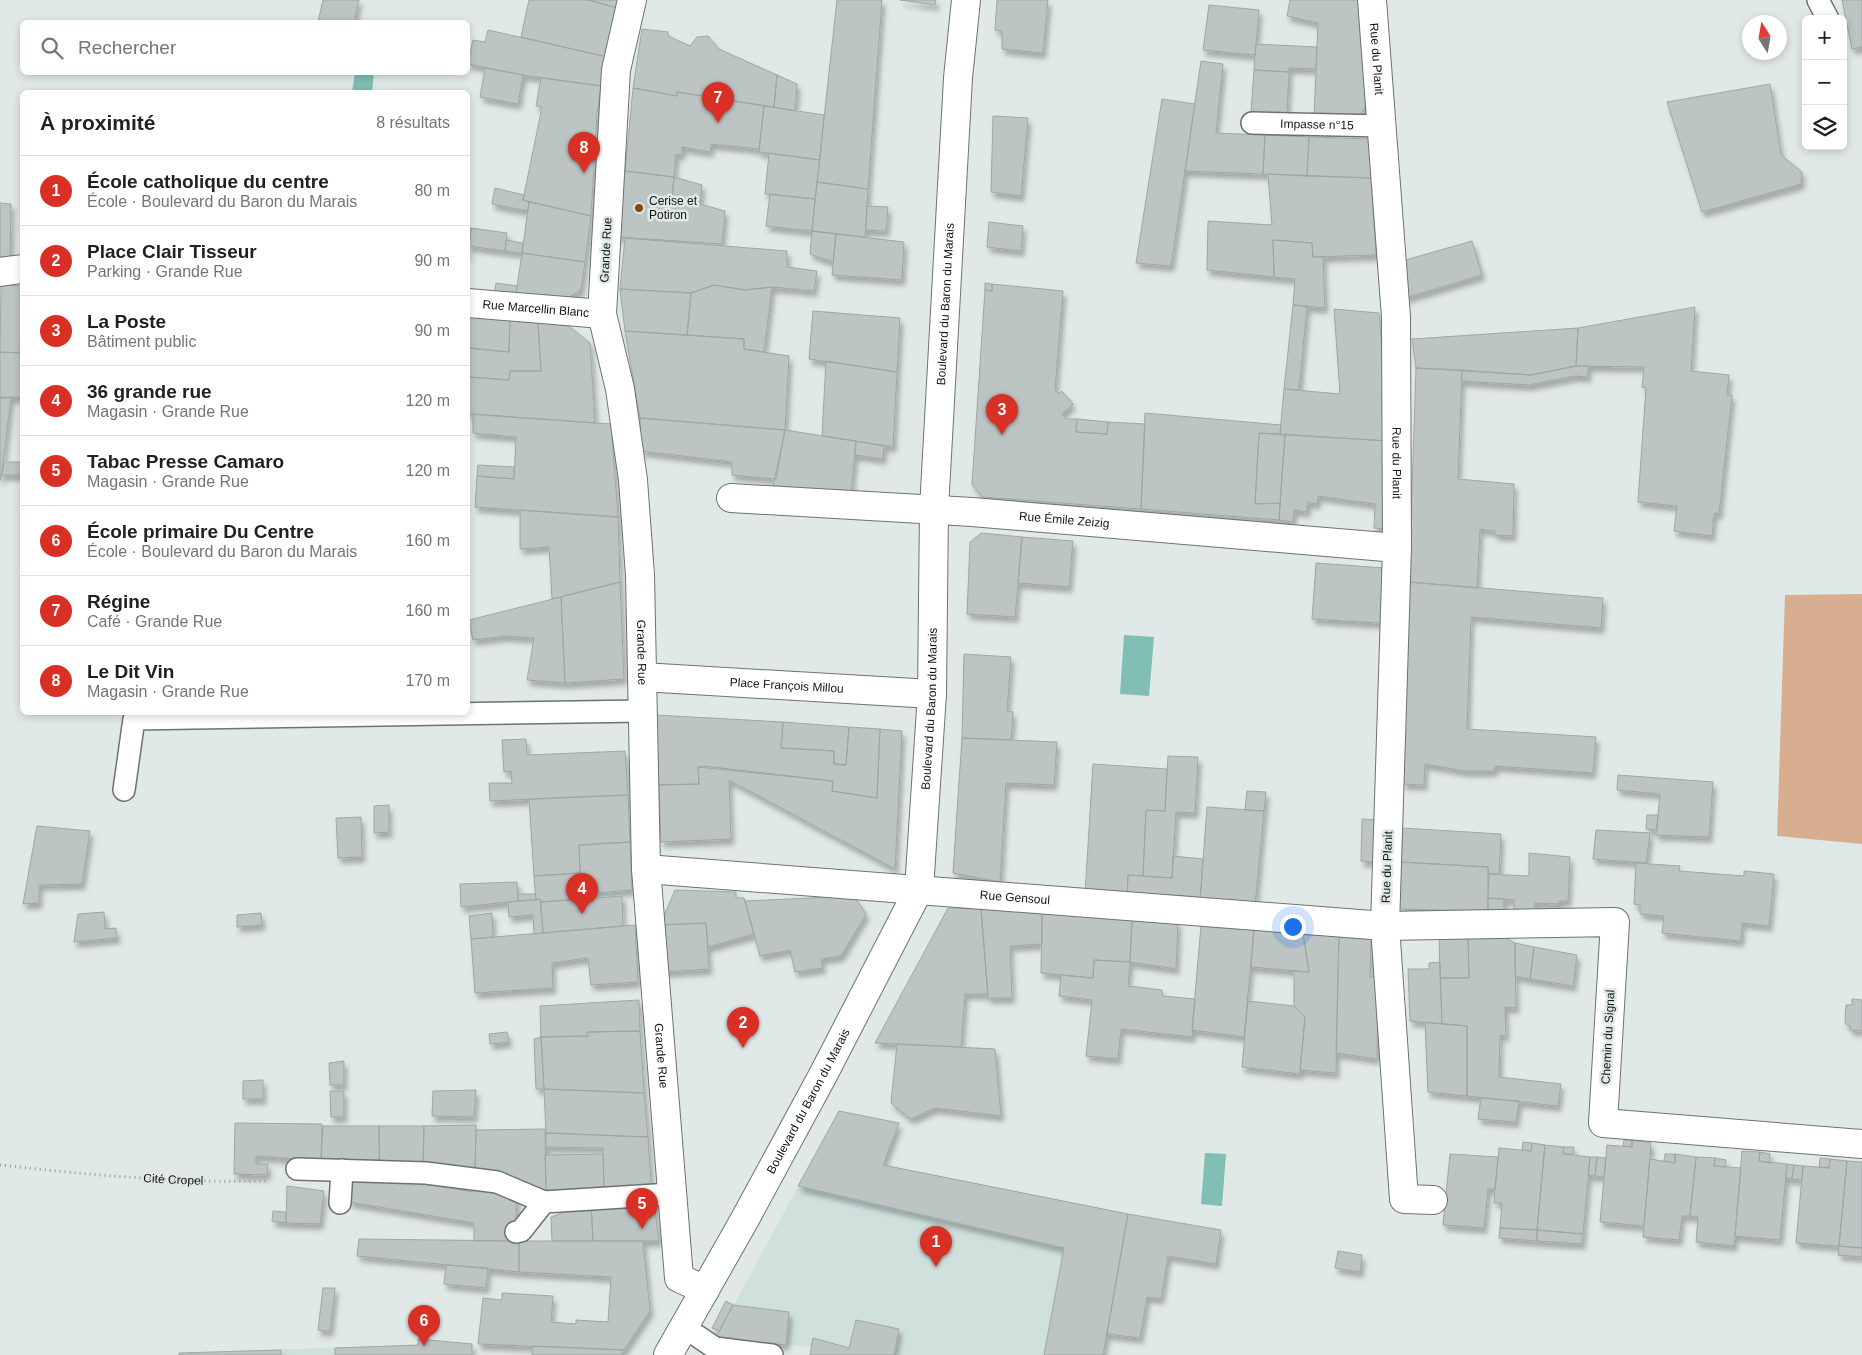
<!DOCTYPE html>
<html lang="fr">
<head>
<meta charset="utf-8">
<style>
	:root { --surface:#fff; --page:#f6f6f6; --text:#202124; --muted:#757577; --line:#e0e0e0; --accent:#d93025 }
	body { margin:0; font-family:Helvetica,sans-serif; background:var(--page); color:var(--text) }
	.controls { position:absolute; right:15px; top:15px; display:grid; overflow:hidden; border-radius:8px; box-shadow:0 2px 8px #0003 }
	.controls button { width:45px; height:45px; display:grid; place-items:center; padding:0; border:0; border-bottom:1px solid var(--line); background:var(--surface); color:var(--text); font:25px sans-serif }
	.compass { position:absolute; left:1742px; top:15px; width:45px; height:45px; border-radius:50%; background:var(--surface); box-shadow:0 2px 8px #0003; rotate:349deg }
	.you { position:absolute; left:1292px; top:926px; width:18px; height:18px; margin:-12px; border:4px solid #fff; border-radius:50%; background:#1a73e8; box-shadow:0 0 0 8px #1a73e833 }
	.badge { display:grid; place-items:center; width:32px; height:32px; border-radius:50%; background:var(--accent); color:#fff; font-size:16px; font-weight:700 }
	.pin { position:absolute; translate:-50% -41px; filter:drop-shadow(0 1px 2px #0008) }
	.pin::after { content:''; position:absolute; top:26px; width:18px; height:15px; background:inherit; clip-path:polygon(0 0,100% 0,50% 100%) }
	.list { margin:0; padding:0; list-style:none }
	h2 { display:flex; justify-content:space-between; align-items:center; height:65px; margin:0; padding:0 20px; font-size:21px }
	h2 small { font-size:16px; font-weight:400; color:var(--muted) }
	.list li { display:grid; grid-template-columns:32px 1fr auto; gap:15px; align-items:center; box-sizing:border-box; height:70px; padding:0 20px; border-top:1px solid var(--line) }
	.list b { display:block; font-size:19px; white-space:nowrap }
	.list p { margin:0; font-size:16px; white-space:nowrap; color:var(--muted) }
	.list em { font-size:16px; font-style:normal; color:var(--muted) }
	.icon { flex:none; width:28px; height:28px; fill:none; stroke:currentColor; stroke-width:2; stroke-linecap:round; stroke-linejoin:round }
	.map { position:relative; flex:none; width:1862px; height:1355px; overflow:hidden }
	.search { position:absolute; background:var(--surface); box-shadow:0 2px 8px #0003; left:20px; top:20px; width:450px; height:55px; display:flex; align-items:center; gap:12px; box-sizing:border-box; padding:0 18px; border-radius:8px; color:var(--muted); font-size:19px }
	.panel { position:absolute; background:var(--surface); box-shadow:0 2px 8px #0003; left:20px; top:90px; width:450px; height:625px; border-radius:8px }
	.map>svg:first-child { display:block }
</style>
</head>
<body>
<div class="map">
<svg width="1862" height="1355" viewBox="0 0 1862 1355">
	<defs>
		<filter id="shadow"><feDropShadow dx="3" dy="5.5" stdDeviation="2.5" flood-color="#0004"/></filter>
	</defs>
	<rect width="100%" height="100%" fill="#e1e9e8"/>
	<!-- built -->
	<path fill="#cfe0dd" d="M839,1111l60,12 -15,42 244,49 -25,141h-293l1,-8 -95,-9z
		M418,1339l54,5v11h-293v-2l239,-8z"/>
	<!-- forest -->
	<path fill="#d8ae90" d="M1862,594v250l-85,-8 8,-241z"/>
	<!-- water -->
	<path fill="#81beb4" d="M355,73h19l-2,19h-20z
		M1124,635l30,2 -5,59 -29,-2z
		M1205,1153l21,1 -4,52 -21,-2z"/>
	<!-- building -->
	<path fill="#bdc5c4" stroke="#9ea7a5" filter="url(#shadow)" d="M323,0h36l-5,22h-36z
		M529,0h60l28,8 -10,49 -86,-20z
		M589,0h31l-3,8z
		M837,0h45l-14,189 -51,-7z
		M900,0h36l-1,5z
		M997,0h51l-5,53 -41,-4v-18l-7,-1z
		M1290,0h74l6,98 -11,19 -45,-1 4,-93 -31,-7z
		M1842,0h20v47l-10,2z
		M1209,5l50,5 -4,45 -52,-5z
		M642,29l26,3v4l22,10 7,-9 11,-1 11,13 58,26 -3,32 -97,-15v4l-44,-8z
		M488,30l119,27 -6,29 -78,-11 -55,-11 5,-24 12,2z
		M1256,44l61,3 -1,22 -27,-1v4l-35,-2z
		M1201,61l22,3 -7,69 49,2 -2,39 -78,-3z
		M485,68l38,7 -5,29 -38,-7z
		M1254,70l35,2 -2,42 -36,-1z
		M777,75l20,9 -2,27 -21,-4z
		M541,78l60,8 -4,27 -6,103 -68,-16 19,-93 -6,-1z
		M1770,84l11,71 21,17 -1,12 -99,28 -35,-110z
		M633,88l44,8v-4l87,14 -5,43 -48,-5 -1,8 -28,-5v8l-6,-1 -2,23 -49,-6z
		M1162,99l33,5 -24,162 -35,-3z
		M764,106l60,9 -4,45 -61,-8z
		M993,116l35,2 -7,78 -30,-4z
		M1265,135l44,2 -2,39 -44,-2z
		M1309,137l61,2 4,39 -67,-2z
		M769,153l51,7 -5,39 -50,-5z
		M625,171l49,6 -2,24 28,3 25,7 -3,33 -105,-7z
		M1268,174l103,4 5,77 -63,2 -1,-14 -39,-3 1,37 -67,-7 1,-49 64,4z
		M674,177l28,8 -2,19 -28,-3z
		M817,182l51,7 -3,48 -53,-6z
		M495,188l29,7 -1,5 6,2 -1,9 -36,-7z
		M770,194l45,5 -3,32 -46,-5z
		M529,202l62,14 -6,46 -63,-9z
		M0,203l11,1 -1,58 -10,1z
		M867,206l21,1 -2,24 -20,-1z
		M989,222l34,4 -2,25 -34,-4z
		M468,228h3l-3,29z
		M471,228l36,5 -2,18 -36,-5z
		M812,231l24,3 -3,28 -23,-8z
		M836,234l68,8 -2,38 -70,-5z
		M625,238l162,13v16l30,4 -3,20 -42,-4 -27,3 -31,-5 -23,8 -71,-4z
		M506,240l17,3 -1,10 -17,-2z
		M1273,240l39,3 1,14h10l2,51 -32,-3 2,-26 -21,-2z
		M1472,241l10,34 -77,23 -3,-37z
		M522,253l63,9 -4,28 -24,14 -42,-4z
		M496,283l21,3 -2,14 -21,-2z
		M985,283l7,1v7l-7,-1z
		M992,284l71,7 -8,99 4,4 3,-3 11,13 -11,10 4,5h11l-1,13 31,2 1,-12 37,2 -4,85 -158,-12 -11,-12 13,-195 7,1z
		M1,285l21,1 -2,67 -20,-1z
		M714,285l31,5 27,-3 -8,65 -20,-3v-10l-57,-4 4,-42z
		M620,289l71,4 -4,42 -62,-4z
		M1293,305l14,1 -8,84 -15,-1z
		M1695,307l-4,64 38,4 -2,20h5l-13,119 -5,-1 -2,23 -38,-5 3,-25 -39,-4 8,-114 -4,-1 2,-20 -68,-1 2,-38z
		M1334,309l45,4 10,128 -109,-7 4,-45 56,5z
		M813,311l87,7 -3,54 -88,-13z
		M468,314l42,5 -1,33 -41,-4z
		M510,319l28,3 3,49h-31l-1,9 -41,-3v-29l41,4z
		M538,322l31,4 21,17 5,80 -127,-9v-37l41,3 1,-9h31z
		M1578,328l-2,38 -45,9 -115,-7 -4,-29z
		M22,331v66l-22,1v-46l20,1z
		M625,331l119,8v10l45,7 -4,74 -145,-12z
		M826,361l71,11 -4,75 -71,-11z
		M1576,366h12v11l-13,-1 -46,9 -68,-4 1,-11 69,5z
		M1416,368l46,2 -4,109 56,5 -1,52 -18,-1v-4l-15,-2 -3,59 -68,-6z
		M11,397l-10,83h-1v-82z
		M1145,413l136,12 -1,9 -21,-1 -4,71 25,-1 -1,17 -138,-11z
		M473,414l138,10 7,93 -143,-10 2,-31 37,3 2,-42 -43,-4z
		M640,418l145,12 -9,49 -44,-4v-13l-91,-11z
		M1077,419l31,3 -1,12 -31,-2z
		M785,430l71,11 -5,53 -78,-8z
		M1259,433l26,2 -5,68 -25,1z
		M1285,435l104,6 -2,88 -13,-1 1,-24 -57,-8 -1,8 -9,-2 -1,10 -13,-2 -1,12 -14,-2z
		M856,441l28,5 -1,13 -28,-4z
		M4,462h18v13h-20z
		M478,465l36,2v12l-37,-3z
		M520,510l98,7 2,65 -68,17 -3,-52 -29,2z
		M981,533l41,4 -7,80 -48,-3 3,-72z
		M1022,537l51,4 -4,46 -51,-4z
		M1316,563l68,5 -4,55 -68,-4z
		M620,582l4,97 -59,4 -4,-86z
		M1409,582l194,16 -2,30 -130,-11 -4,112 129,8 -3,36 -98,-7 -1,5h-30l-39,-7 -1,21 -21,-1z
		M561,597l4,86 -38,-3 7,-42 -29,-2 -32,4 -4,-20z
		M964,654l47,3 -4,54 6,1 -2,28 -49,-2z
		M656,715l127,7 -2,26 53,3v13l12,1 3,-38 31,2 -3,69 -45,-7 1,-10 -129,-15 -6,1 1,17 -40,1z
		M783,722l66,5 -3,38 -12,-1v-13l-53,-3z
		M880,729l22,2 -7,138 -166,-89 2,59 -70,3 -2,-57 40,-1 -1,-17 135,14 -1,10 45,7z
		M962,738l95,4 -3,43 -48,-2 -6,99 -47,-9z
		M526,739l1,16 98,-4 3,44 -138,6 -1,-18h23l-1,-12 -7,1 -2,-32z
		M1168,756l30,1 -3,56 -19,-1 -4,66 -29,-2 3,-66 19,1z
		M1093,764l74,5 -2,42 -19,-1 -3,66 -15,-1 -1,23 -42,-3z
		M1618,775l95,7 -4,55 -53,-2 4,-41 -43,-4z
		M1247,791l19,1 -2,19 -19,-1z
		M628,795l2,47 -51,3 1,28 -46,3 -5,-77z
		M389,805v27l-15,1v-27z
		M1207,807l57,4 -9,95 -55,-5z
		M1647,815h11l-1,15 -11,-1z
		M361,817l1,40 -24,1 -2,-40z
		M1362,819l15,1 -1,42 -15,-1z
		M37,826l53,5 -8,53 -43,1v18l-16,1z
		M1401,828l100,6 -2,40h-10l-1,-7 -88,-5z
		M1596,830l54,3 -4,30 -53,-4z
		M630,842l2,48 -51,4v5l-40,3 -1,-3 -4,1 -2,-24 46,-3 -1,-28z
		M1529,853l41,4 -2,44h-9v3l-24,-1v9h-21v-12l-26,-2 1,-24 40,2z
		M1173,856l30,3 -3,42 -19,-6 -19,5 -35,-2 1,-23 44,3z
		M1400,862l88,5v44l-89,-2z
		M1636,863l44,3 -1,5 65,5v-5l30,3 -5,52 -27,-3 -1,18 -79,-8 2,-17 -24,-2v-9l-6,-1z
		M517,882l1,19 -57,6 -1,-23z
		M675,890l61,2v6h8l10,36 -46,13 -2,-24 -46,2z
		M518,894h17l1,6 -18,1z
		M622,896l1,30 -80,7 -2,-31z
		M854,896l12,18 -25,42 -20,3 2,9 -28,4 -5,-22 -30,6 -15,-55z
		M1488,898l16,1v12h-16z
		M540,899l3,34 -9,1 -1,-19 -24,2 -1,-15z
		M948,908l33,1 7,85h-23l-4,53 -86,-4z
		M981,909l61,3v32l-32,2 2,52h-24z
		M104,912l1,17 11,-1 1,10 -43,4 4,-28z
		M1042,912l90,7 -2,43 -36,-2 -1,18 -52,-5z
		M261,913l1,12 -25,2v-12z
		M492,913l1,24 -22,2 -2,-23z
		M1132,919l46,3 -2,47 -46,-7z
		M706,923l3,46 -46,3 -3,-47z
		M635,925l3,57 -47,3 -3,-27 -36,5 1,25 -78,5 -4,-54z
		M1201,926l53,3 -10,108 -52,-7z
		M1254,929l49,3 6,40 -58,-5z
		M1492,930l23,13 1,65 -11,-1 1,29 -6,-1 -1,42 62,7 -3,22 -91,-10v-70l-25,-2 -2,-46h29l-1,-47z
		M1468,931l1,47h-29l-1,-46z
		M1303,935h36l-3,138 -36,-3 5,-53 -11,-11v-35l15,1z
		M1339,935l32,1 -1,41 8,-1 -1,83 -41,-6z
		M1515,943l19,4 -4,32 -15,-3z
		M1534,947l43,8 -4,31 -43,-7z
		M1094,960l36,2 -2,24 34,4 1,6 32,3 -3,38 -71,-8 -3,30 -32,-3 6,-56 -33,-4 2,-21 32,3z
		M1440,962l2,62 -32,-3 -2,-52h21v-6z
		M1852,999l10,1v31l-12,-1 1,-3 -6,-4 1,-18h6z
		M639,1000l1,31 -53,1 1,4 -47,1 -1,-31z
		M1248,1001l46,5 11,11 -5,57 -58,-7z
		M1425,1022l42,4v70l-39,-4z
		M640,1031l4,62 -100,-4 -3,-52 47,-1 -1,-4z
		M507,1032l2,10 -19,2 -1,-10z
		M541,1037l3,52h-8l-2,-50z
		M897,1044l98,5 6,67 -66,-8 -24,11 -20,-16z
		M344,1061v24h-14l-1,-22z
		M263,1080v19h-20v-18z
		M544,1089l100,4 4,44 -102,-4z
		M476,1090l-2,27 -42,-1 1,-25z
		M330,1091h14v26h-13z
		M1481,1098l38,3 -3,21 -38,-3z
		M839,1111l60,12 -16,42 245,49 -25,141h-59l20,-107 -266,-62z
		M235,1123l87,1 -1,37 -65,-5v8h12l-1,11 -33,-1z
		M476,1125l-1,45 -52,-3 1,-41z
		M323,1126h56v34l-58,1z
		M379,1126h45l-1,41 -43,-2z
		M545,1129l1,61 -71,-20 1,-40z
		M546,1133l102,4 3,47 -47,5 -1,-41 -57,-1z
		M1624,1140h8v7l-9,-1z
		M1632,1140l19,3 -7,83 -44,-4 7,-77 25,2z
		M1523,1142l9,1 -1,8 -9,-1z
		M1532,1143l13,2 -8,85 -37,-2 2,-25h-8l5,-55 32,3z
		M1545,1145l19,2 -1,7 27,3 -7,77 -46,-4z
		M1564,1147h10l-1,7h-10z
		M1742,1151l18,1 -1,9 28,3 -7,76 -45,-4z
		M1760,1152l10,2v9l-11,-2z
		M603,1154l1,35 -58,1 -1,-35z
		M1450,1154l48,3 -3,32h-7l-4,39 -41,-3z
		M1665,1154h10v9l-11,-2z
		M1675,1154l21,3 -6,59h-8l-3,24 -36,-3 7,-78 25,4z
		M1590,1157h7l-2,19 -7,-1z
		M1597,1157l9,1 -2,19 -9,-1z
		M1696,1157l19,1 -1,8 27,2 -7,78 -38,-4 2,-25 -8,-1z
		M1715,1158l11,2 -1,7 -11,-1z
		M1820,1158l10,1 -1,9 -10,-1z
		M1830,1159l17,2 -8,85 -43,-3 7,-77 26,2z
		M1847,1161l15,1v86l-23,-2z
		M1787,1164l7,1 -2,14 -6,-1z
		M1794,1165l9,1 -1,14 -10,-1z
		M350,1180h55l68,12 1,-3 43,7 -2,45h-41v-18l-125,-21z
		M287,1186l37,5 -4,33 -34,-1z
		M591,1202l2,39h-41l-1,-24z
		M591,1202h63l5,39h-66z
		M273,1211l13,1v11l-14,-2z
		M1128,1214l93,16 -5,34 -48,-8 -7,43 -14,-2 -7,41 -33,-4z
		M1500,1228l37,2v11l-38,-3z
		M1537,1230l46,4 -1,10 -45,-3z
		M359,1239l160,2v31l-162,-16z
		M519,1241h124l7,70 -26,39 -146,-6 5,-46 19,2v-7l51,3 -2,26 25,2v-4l32,2 3,-45 -92,-5z
		M1839,1246l23,2v9l-24,-2z
		M1338,1251l24,4 -2,17 -25,-4z
		M446,1265l42,3 -2,20 -42,-4z
		M323,1288h12l-5,43 -12,-1z
		M726,1301l7,4 -14,26 -7,-3z
		M733,1305l56,7 -3,33 -70,-7z
		M856,1320l43,9 -5,26h-84l3,-17 36,10z
		M418,1339l54,5v11h-137v-7l83,-3z
		M533,1346l91,4 -3,5h-89z
		M281,1350v5h-102v-2z"/>
	<g fill="none" stroke-linecap="round" stroke-linejoin="round">
		<!-- service casing -->
		<g stroke="#6c7372" stroke-width="24">
			<g id="service">
				<path d="M1818,0l10,19"/>
				<path id="s2" d="M1252,123l130,3"/>
				<path d="M124,790l10,-71 509,-8"/>
				<path d="M297,1169l129,4 71,9 47,20"/>
				<path d="M340,1203l2,-33"/>
				<path d="M516,1232l5,-1 23,-29 127,-8"/>
				<path d="M684,1327l31,21 57,7"/>
			</g>
		</g>
		<!-- minor casing -->
		<g stroke="#6c7372" stroke-width="30">
			<g id="minor">
				<path id="s3" d="M632,0l-16,70 -14,244 18,75 13,91 7,95 6,294 33,409 26,12"/>
				<path id="s4" d="M1372,0l24,317 1,231 -12,378 19,273 29,1"/>
				<path d="M0,272l22,-3"/>
				<path id="s5" d="M468,303l134,11"/>
				<path id="s6" d="M731,498l241,14 425,36"/>
				<path id="s7" d="M642,677l290,17"/>
				<path id="s8" d="M646,869l739,57 230,-4 -12,201 259,21"/>
			</g>
		</g>
		<!-- secondary casing -->
		<g stroke="#6c7372" stroke-width="30">
			<g id="secondary">
				<path id="s9" d="M668,1355l77,-136 78,-144 96,-186 13,-195 2,-185 24,-431 8,-78"/>
			</g>
		</g>
		<!-- path -->
		<path stroke="#959b9a" stroke-width="3" stroke-dasharray="1 4" stroke-linecap="butt" id="s1" d="M0,1165c89,10 179,18 269,16"/>
		<!-- service -->
		<use href="#service" stroke="#fff" stroke-width="21"/>
		<!-- minor -->
		<use href="#minor" stroke="#fff" stroke-width="28"/>
		<!-- secondary -->
		<use href="#secondary" stroke="#fff" stroke-width="28"/>
	</g>
	<!-- markers -->
	<circle fill="#87480d" stroke="#e1e9e8" stroke-width="2" cx="639" cy="208" r="5"/>
	<g text-anchor="middle" dominant-baseline="central" stroke-width="5" stroke-linejoin="round" paint-order="stroke">
		<!-- street labels -->
		<g font-size="12" fill="#121514" stroke="#e1e9e8">
			<text stroke="none"><textPath href="#s4" startOffset="59">Rue du Planit</textPath></text>
			<text stroke="none"><textPath href="#s2" startOffset="65">Impasse n°15</textPath></text>
			<text transform="translate(606 250) rotate(-87)">Grande Rue</text>
			<text stroke="none"><textPath href="#s9" startOffset="1115">Boulevard du Baron du Marais</textPath></text>
			<text stroke="none"><textPath href="#s5" startOffset="68">Rue Marcellin Blanc</textPath></text>
			<text stroke="none"><textPath href="#s4" startOffset="464">Rue du Planit</textPath></text>
			<text stroke="none"><textPath href="#s6" startOffset="334">Rue Émile Zeizig</textPath></text>
			<text stroke="none"><textPath href="#s3" startOffset="658">Grande Rue</textPath></text>
			<text stroke="none"><textPath href="#s7" startOffset="145">Place François Millou</textPath></text>
			<text stroke="none"><textPath href="#s9" startOffset="710">Boulevard du Baron du Marais</textPath></text>
			<text transform="translate(1387 867) rotate(-88)">Rue du Planit</text>
			<text stroke="none"><textPath href="#s8" startOffset="370">Rue Gensoul</textPath></text>
			<text transform="translate(1608 1037) rotate(-87)">Chemin du Signal</text>
			<text stroke="none"><textPath href="#s3" startOffset="1062">Grande Rue</textPath></text>
			<text stroke="none"><textPath href="#s9" startOffset="290">Boulevard du Baron du Marais</textPath></text>
			<text stroke="none"><textPath href="#s1" startOffset="174">Cité Cropel</textPath></text>
		</g>
		<!-- poi labels -->
		<g font-size="12" fill="#121514" stroke="#e1e9e8" text-anchor="start">
			<text x="649" y="201">Cerise et<tspan x="649" dy="14">Potiron</tspan></text>
		</g>
	</g>
</svg>
<div class="controls">
<button>+</button>
<button>−</button>
<button><svg class="icon" aria-label="layers" viewBox="0 0 24 24"><path d="M12 4l9 5-9 5-9-5zM3 14l9 5 9-5"/></svg></button>
</div>
<svg class="compass" viewBox="-18 -18 36 36"><path d="M0-13l5 13h-10z" fill="#e53935"/><path d="M0 13l5-13h-10z" fill="#757577"/></svg>
<div class="you"></div>
<div class="pin badge" style="left:936px;top:1267px">1</div>
<div class="pin badge" style="left:743px;top:1048px">2</div>
<div class="pin badge" style="left:1002px;top:435px">3</div>
<div class="pin badge" style="left:582px;top:914px">4</div>
<div class="pin badge" style="left:642px;top:1229px">5</div>
<div class="pin badge" style="left:424px;top:1346px">6</div>
<div class="pin badge" style="left:718px;top:123px">7</div>
<div class="pin badge" style="left:584px;top:173px">8</div>
<div class="search"><svg class="icon" aria-label="search" viewBox="0 0 24 24"><circle cx="10" cy="10" r="6"/><path d="M15 15l6 6"/></svg>Rechercher</div>
<section class="panel">
<h2>À proximité<small>8 résultats</small></h2>
<ul class="list">
<li><span class="badge">1</span><div><b>École catholique du centre</b><p>École · Boulevard du Baron du Marais</p></div><em>80 m</em></li>
<li><span class="badge">2</span><div><b>Place Clair Tisseur</b><p>Parking · Grande Rue</p></div><em>90 m</em></li>
<li><span class="badge">3</span><div><b>La Poste</b><p>Bâtiment public</p></div><em>90 m</em></li>
<li><span class="badge">4</span><div><b>36 grande rue</b><p>Magasin · Grande Rue</p></div><em>120 m</em></li>
<li><span class="badge">5</span><div><b>Tabac Presse Camaro</b><p>Magasin · Grande Rue</p></div><em>120 m</em></li>
<li><span class="badge">6</span><div><b>École primaire Du Centre</b><p>École · Boulevard du Baron du Marais</p></div><em>160 m</em></li>
<li><span class="badge">7</span><div><b>Régine</b><p>Café · Grande Rue</p></div><em>160 m</em></li>
<li><span class="badge">8</span><div><b>Le Dit Vin</b><p>Magasin · Grande Rue</p></div><em>170 m</em></li>
</ul>
</section>
</div>
</body>
</html>
